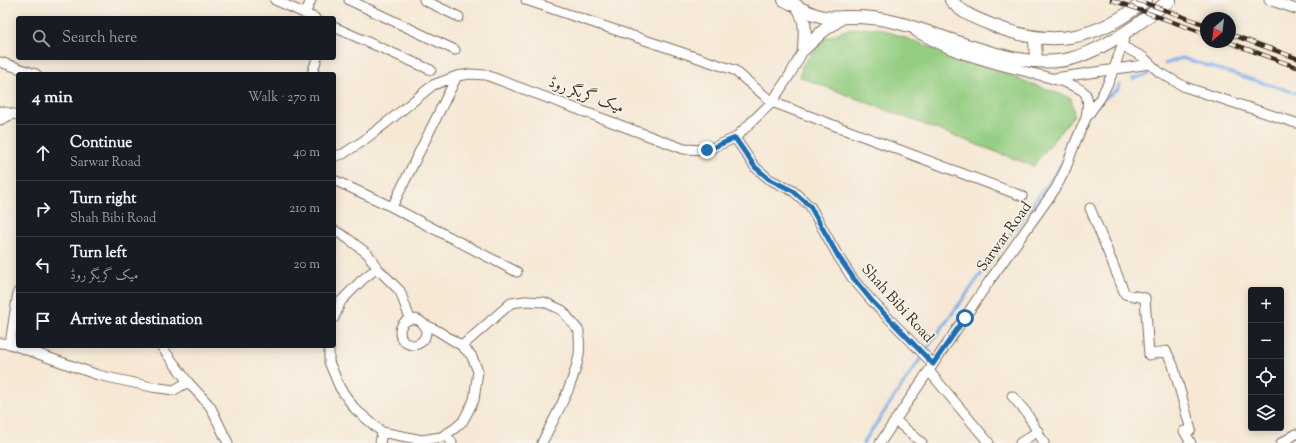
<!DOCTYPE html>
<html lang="en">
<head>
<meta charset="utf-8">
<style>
	:root { --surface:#171b24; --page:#20242c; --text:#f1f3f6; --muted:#9ea1a6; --line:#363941 }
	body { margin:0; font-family:"Sorts Mill Goudy",Amiri,serif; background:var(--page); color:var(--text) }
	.controls { position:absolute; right:12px; bottom:12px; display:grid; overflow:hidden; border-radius:4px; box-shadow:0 2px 10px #0003 }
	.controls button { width:36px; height:36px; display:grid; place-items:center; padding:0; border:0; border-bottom:1px solid var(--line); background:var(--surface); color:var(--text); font:20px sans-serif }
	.compass { position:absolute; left:1200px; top:12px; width:36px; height:36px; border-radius:50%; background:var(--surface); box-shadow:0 2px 10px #0003; rotate:208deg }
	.stop { position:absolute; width:12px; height:12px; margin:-9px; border:3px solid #1f6fb2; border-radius:50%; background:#fff }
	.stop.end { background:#1f6fb2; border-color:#fff; box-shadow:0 1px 4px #0008 }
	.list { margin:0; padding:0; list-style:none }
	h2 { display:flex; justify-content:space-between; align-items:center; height:52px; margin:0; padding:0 16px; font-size:17px }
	h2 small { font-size:13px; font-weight:400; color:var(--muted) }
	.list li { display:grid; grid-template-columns:26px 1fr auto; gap:12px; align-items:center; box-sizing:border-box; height:56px; padding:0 16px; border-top:1px solid var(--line) }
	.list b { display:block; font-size:15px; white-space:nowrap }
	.list p { margin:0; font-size:13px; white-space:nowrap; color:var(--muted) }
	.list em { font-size:13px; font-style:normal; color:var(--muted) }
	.icon { flex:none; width:22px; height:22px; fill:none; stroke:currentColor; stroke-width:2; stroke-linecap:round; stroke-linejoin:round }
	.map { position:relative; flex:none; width:1296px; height:443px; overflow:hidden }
	.search { position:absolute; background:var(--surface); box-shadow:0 2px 10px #0003; left:16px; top:16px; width:320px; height:44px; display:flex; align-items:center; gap:10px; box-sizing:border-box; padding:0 14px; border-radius:4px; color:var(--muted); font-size:15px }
	.panel { position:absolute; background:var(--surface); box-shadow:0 2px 10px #0003; left:16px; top:72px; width:320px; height:276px; border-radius:4px }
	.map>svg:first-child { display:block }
</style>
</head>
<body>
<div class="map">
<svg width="1296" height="443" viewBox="0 0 1296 443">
	<rect width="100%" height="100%" fill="#f7f3e8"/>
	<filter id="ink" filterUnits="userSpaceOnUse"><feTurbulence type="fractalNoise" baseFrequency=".025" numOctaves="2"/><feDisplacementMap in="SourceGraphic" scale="8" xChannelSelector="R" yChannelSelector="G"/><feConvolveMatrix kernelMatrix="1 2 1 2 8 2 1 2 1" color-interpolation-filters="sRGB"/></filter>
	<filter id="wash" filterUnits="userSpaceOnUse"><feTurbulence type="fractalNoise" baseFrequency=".012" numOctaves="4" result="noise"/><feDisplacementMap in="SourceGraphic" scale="16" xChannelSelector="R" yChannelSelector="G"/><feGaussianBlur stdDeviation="0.9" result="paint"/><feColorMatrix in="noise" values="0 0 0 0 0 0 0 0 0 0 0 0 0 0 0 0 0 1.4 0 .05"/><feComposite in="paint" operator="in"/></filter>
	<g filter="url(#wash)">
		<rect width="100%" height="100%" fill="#f6e8d5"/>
		<!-- green -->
		<path fill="#94ce82" stroke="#687c50" d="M878,28l193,70 3,17 -41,51 -233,-89 2,-11 21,-27 26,-10z"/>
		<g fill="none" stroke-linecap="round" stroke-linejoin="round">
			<!-- stream -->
			<path stroke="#82b2ed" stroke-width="3" d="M1165,64l17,-6 114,35
				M1133,79l16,-5
				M1102,100l16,-11 1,-4
				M863,443l75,-110 123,-168"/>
		</g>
	</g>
	<g filter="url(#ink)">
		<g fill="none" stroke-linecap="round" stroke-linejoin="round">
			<!-- minor casing -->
			<g stroke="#7c6c5e" stroke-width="11">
				<path id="minor" d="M275,0l40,18
					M349,0l106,50
					M424,0l35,17
					M526,0l208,70 38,32 250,94
					M1269,0l27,9
					M305,14l6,-14
					M334,27l97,43
					M916,32c15,8 31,17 47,22 19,6 38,12 57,16 14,4 53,12 64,22 6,6 3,18 2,26
					M1122,46l21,11 16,15 26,15 111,36
					M0,62l36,12
					M312,74l5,-16
					M1055,78l95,-14
					M0,111l18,4
					M0,120l13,-6
					M735,138l20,29 14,12 24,12 17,15 28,50 15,23 19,22 61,63
					M334,156l9,-2 20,-13 32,-25 38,-31 24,-9 13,-2 16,1 198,74 23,1 28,-12 37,-36 19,-29 13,-24
					M334,180l58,27 125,65
					M392,207l65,-131
					M1090,208l35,86 20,4 4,57 17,-4 7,14 18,65 -7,1 7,12
					M334,230l13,8 21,16 9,14 23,23 10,28
					M334,318l7,-17 21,-21 15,-12
					M400 332a13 13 0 1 1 26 0a13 13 0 1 1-26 0Z
					M0,343l10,1 88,31 54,12 22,3 14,-8
					M10,344l8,-52
					M161,346l27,36 22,24 18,37
					M329,346v16l11,26 15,21 27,23 40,8 19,-3 13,-8 9,-8 11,-21 4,-29 -7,-16 -9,-9 -24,-15 -14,-7
					M462,346l49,-43 14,-2 19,1 18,8 17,21c0,8 1,16 0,24 -6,32 -23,59 -37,88
					M929,371l60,72
					M1012,396l14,16 18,31
					M895,420l27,23
					M446,434l6,9
					M380,443l2,-11
					M880,443l110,-163 66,-92 10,-20 9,-25 11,-25 15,-21 8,-16 5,-12 12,-36
					M1020,443l18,-12
					M1281,443l15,-9"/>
			</g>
			<!-- major casing -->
			<g stroke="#7c6c5e" stroke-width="14">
				<path id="major" d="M784,0c11,5 23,13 36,16 9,3 20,1 30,1 15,0 30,1 45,5 53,13 128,53 182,35 35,-12 64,-35 93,-57
					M951,0c10,13 26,19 41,25 59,24 105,15 154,-25
					M796,5c11,13 9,28 8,44
					M1035,38l1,23
					M804,49l19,-18 20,-14"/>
			</g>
			<!-- minor -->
			<use href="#minor" stroke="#fff" stroke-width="9"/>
			<!-- major -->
			<use href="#major" stroke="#fff" stroke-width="12"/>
			<!-- rail casing -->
			<g stroke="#3b2a1e" stroke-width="4.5">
				<path id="rail" d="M1112,0l94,34
					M1137,0l69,25
					M1230,34l66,24
					M1228,42l68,25"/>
			</g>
			<!-- rail -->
			<use href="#rail" stroke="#f7f3e8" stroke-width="3" stroke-dasharray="9" stroke-linecap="butt"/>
		</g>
	</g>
	<g fill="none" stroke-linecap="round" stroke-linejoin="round" filter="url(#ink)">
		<!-- route -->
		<path stroke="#1f6fb2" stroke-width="5" d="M707,150l28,-12 20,29 14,12 24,12 17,15 28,50 16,23 18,22 61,63 32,-46"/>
	</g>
	<g text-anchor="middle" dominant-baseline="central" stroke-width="3.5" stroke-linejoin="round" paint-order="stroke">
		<!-- street labels -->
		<g font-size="15" fill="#3b2a1e" stroke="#f7f3e8">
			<text transform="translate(586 96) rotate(20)">میک گریگر روڈ</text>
			<text transform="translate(1005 237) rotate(-54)">Sarwar Road</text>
			<text transform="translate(897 304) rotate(48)">Shah Bibi Road</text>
		</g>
	</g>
</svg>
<div class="controls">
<button>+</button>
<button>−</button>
<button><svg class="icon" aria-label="locate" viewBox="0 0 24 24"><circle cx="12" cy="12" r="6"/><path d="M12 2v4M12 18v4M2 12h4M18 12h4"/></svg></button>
<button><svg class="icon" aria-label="layers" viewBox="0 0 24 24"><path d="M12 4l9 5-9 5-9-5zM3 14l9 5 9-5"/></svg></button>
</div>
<svg class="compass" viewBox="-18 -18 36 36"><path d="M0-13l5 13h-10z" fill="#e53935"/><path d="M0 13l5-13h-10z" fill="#9ea1a6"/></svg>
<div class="stop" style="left:965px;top:318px"></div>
<div class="stop end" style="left:707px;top:150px"></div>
<div class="search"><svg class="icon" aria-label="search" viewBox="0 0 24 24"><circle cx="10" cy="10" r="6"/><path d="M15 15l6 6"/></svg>Search here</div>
<section class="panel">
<h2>4 min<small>Walk · 270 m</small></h2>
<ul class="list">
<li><svg class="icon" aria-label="ahead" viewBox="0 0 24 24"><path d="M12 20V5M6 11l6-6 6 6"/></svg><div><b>Continue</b><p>Sarwar Road</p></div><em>40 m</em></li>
<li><svg class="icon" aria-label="right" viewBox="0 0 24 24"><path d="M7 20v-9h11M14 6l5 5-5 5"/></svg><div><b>Turn right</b><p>Shah Bibi Road</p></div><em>210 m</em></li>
<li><svg class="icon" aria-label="left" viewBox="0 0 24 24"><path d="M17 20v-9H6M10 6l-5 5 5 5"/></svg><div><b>Turn left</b><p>میک گریگر روڈ</p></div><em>20 m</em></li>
<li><svg class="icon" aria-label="arrive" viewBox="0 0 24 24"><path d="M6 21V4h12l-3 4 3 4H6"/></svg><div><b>Arrive at destination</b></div></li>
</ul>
</section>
</div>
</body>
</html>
